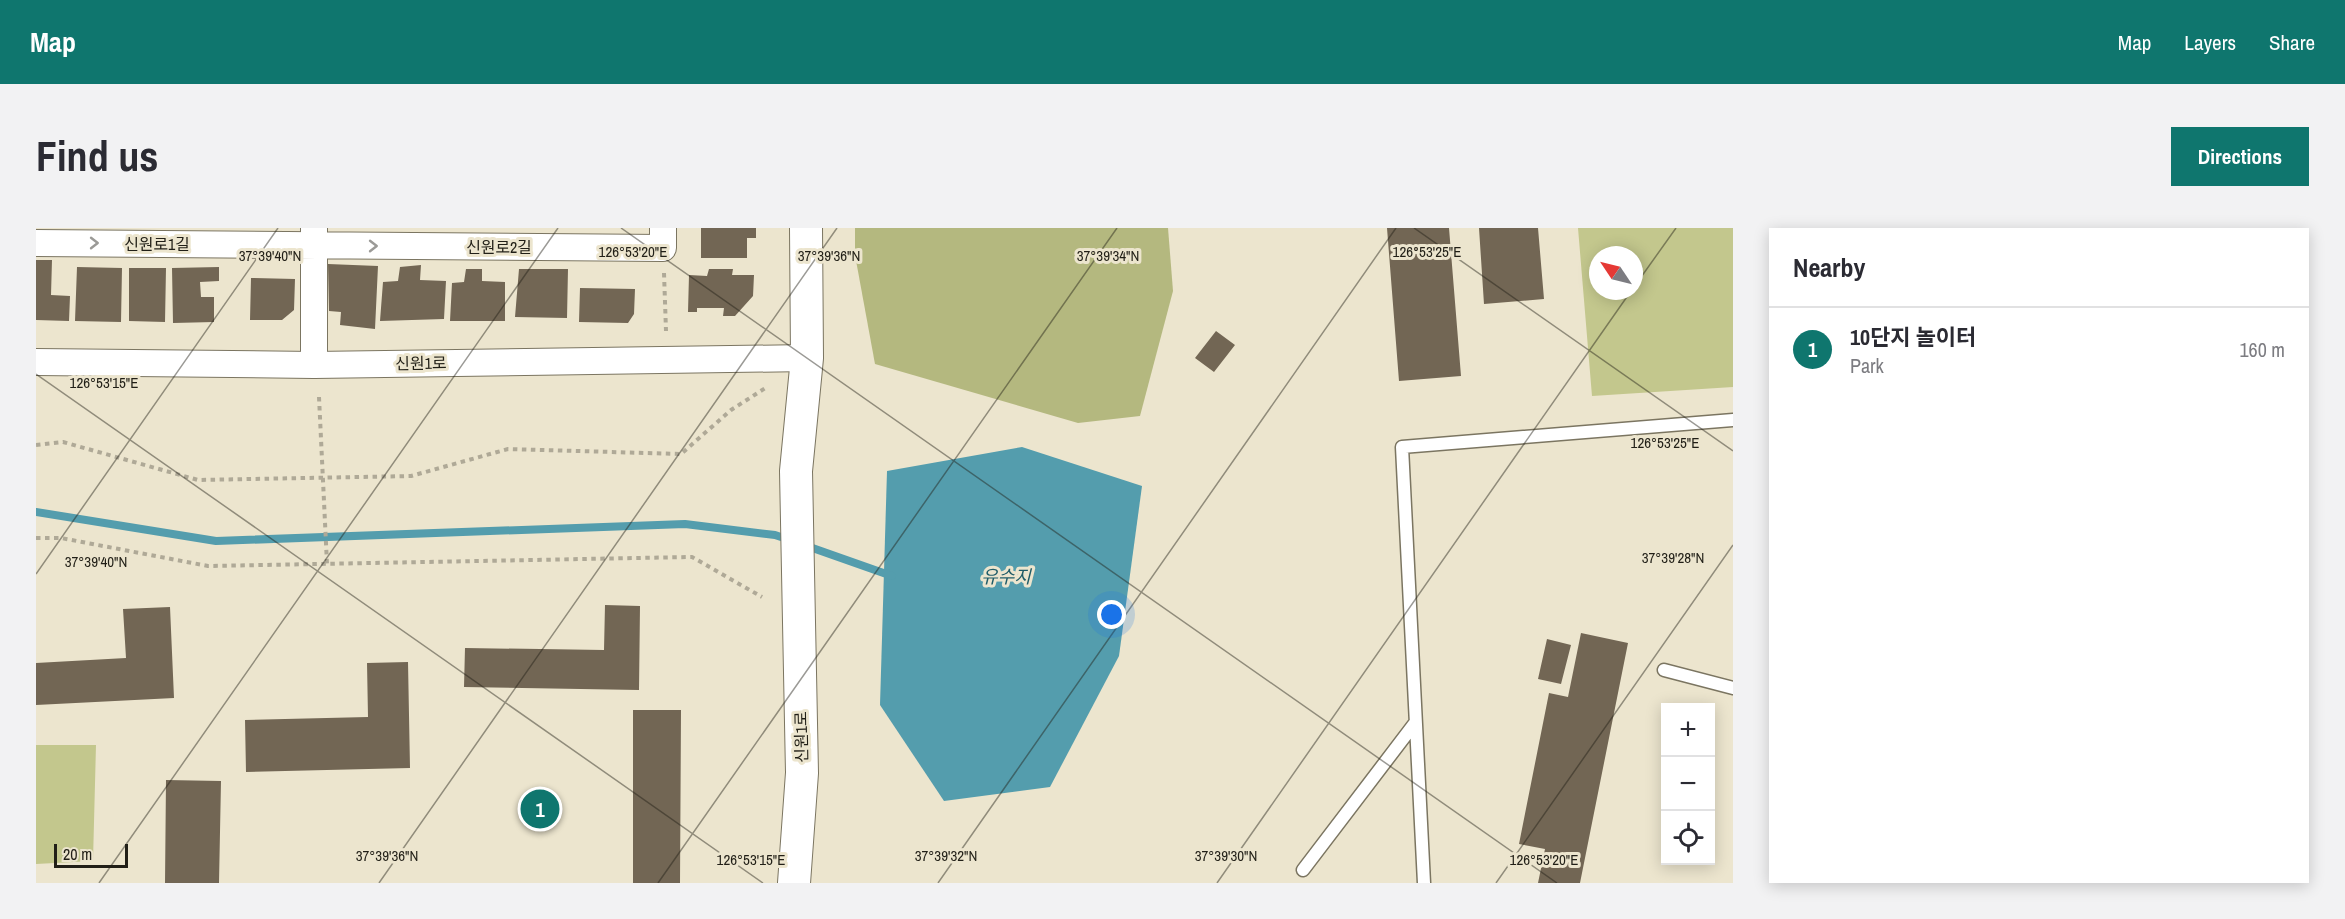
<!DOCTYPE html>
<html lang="en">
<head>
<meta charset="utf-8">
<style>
	:root { --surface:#fff; --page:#f2f2f3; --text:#2b2b33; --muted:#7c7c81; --line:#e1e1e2; --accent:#0f766e }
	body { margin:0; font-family:"Archivo Narrow","Noto Sans KR",sans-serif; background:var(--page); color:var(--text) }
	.controls { position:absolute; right:18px; bottom:18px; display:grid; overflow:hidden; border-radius:0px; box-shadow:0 3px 15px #0003 }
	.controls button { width:54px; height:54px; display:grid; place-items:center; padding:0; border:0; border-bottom:2px solid var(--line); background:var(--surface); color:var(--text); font:30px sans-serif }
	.compass { position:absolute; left:1553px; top:18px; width:54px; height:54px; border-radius:50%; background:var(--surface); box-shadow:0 3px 15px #0003; rotate:305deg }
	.scale { position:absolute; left:18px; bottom:15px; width:74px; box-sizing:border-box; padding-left:6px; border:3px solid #211f17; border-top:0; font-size:16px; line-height:21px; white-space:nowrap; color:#211f17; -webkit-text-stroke:4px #ece5ce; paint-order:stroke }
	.you { position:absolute; left:1076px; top:387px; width:21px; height:21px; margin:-15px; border:4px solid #fff; border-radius:50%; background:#1a73e8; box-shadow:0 0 0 9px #1a73e833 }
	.badge { display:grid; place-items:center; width:39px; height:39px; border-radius:50%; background:var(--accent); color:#fff; font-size:20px; font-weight:700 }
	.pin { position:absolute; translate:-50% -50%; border:3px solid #fff; box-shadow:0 2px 6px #0006 }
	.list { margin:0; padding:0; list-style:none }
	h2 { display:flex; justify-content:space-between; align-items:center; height:78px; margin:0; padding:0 24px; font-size:26px }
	h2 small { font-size:20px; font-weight:400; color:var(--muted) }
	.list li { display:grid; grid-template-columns:39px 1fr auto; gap:18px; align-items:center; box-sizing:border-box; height:84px; padding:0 24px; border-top:2px solid var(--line) }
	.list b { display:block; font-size:22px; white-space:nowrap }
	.list p { margin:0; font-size:20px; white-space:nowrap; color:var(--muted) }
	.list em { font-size:20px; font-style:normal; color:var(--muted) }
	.icon { flex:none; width:33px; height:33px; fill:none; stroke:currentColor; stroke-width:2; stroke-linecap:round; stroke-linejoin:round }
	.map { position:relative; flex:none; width:1697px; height:655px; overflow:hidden; border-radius:0px }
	header { display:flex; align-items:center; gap:36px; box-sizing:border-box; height:84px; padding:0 30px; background:var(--accent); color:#fff }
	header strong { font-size:28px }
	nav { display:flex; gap:33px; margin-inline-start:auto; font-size:21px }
	.intro { display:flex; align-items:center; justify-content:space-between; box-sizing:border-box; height:144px; padding:0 36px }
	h1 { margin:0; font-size:42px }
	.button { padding:15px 27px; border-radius:0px; background:var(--accent); color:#fff; font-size:21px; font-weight:700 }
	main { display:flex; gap:36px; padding:0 36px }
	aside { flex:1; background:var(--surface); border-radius:0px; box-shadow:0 3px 15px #0003 }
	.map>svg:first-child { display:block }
</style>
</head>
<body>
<header>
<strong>Map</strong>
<nav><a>Map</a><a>Layers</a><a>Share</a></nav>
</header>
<div class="intro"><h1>Find us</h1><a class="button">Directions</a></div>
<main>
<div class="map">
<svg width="1697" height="655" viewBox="0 0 1697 655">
	<rect width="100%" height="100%" fill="#ece5ce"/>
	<!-- green -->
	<path fill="#c3c78d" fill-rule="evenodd" d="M1542,0h155v159l-141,9zM1562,27h36v36h-36z
		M0,517h60l-3,116 -57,3z"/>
	<!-- forest -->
	<path fill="#b4b87f" d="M819,0h313l5,63 -33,125 -62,7 -203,-59 -20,-109z"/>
	<!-- water -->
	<path fill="#549dad" d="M986,219l120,39 -23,170 -69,131 -106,14 -64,-96 7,-234z"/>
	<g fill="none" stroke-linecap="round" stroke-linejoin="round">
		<!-- stream -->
		<path stroke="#549dad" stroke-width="8" d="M0,284l180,29 469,-17 90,11 15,5
			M768,317l88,31"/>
	</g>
	<!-- building -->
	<path fill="#726654" d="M665,0h55v10h-9v20h-46z
		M1351,0h62l12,148 -62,5z
		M1443,0h59l6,71 -60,5z
		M0,32h16l-1,35 19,1 -1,25 -33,-1z
		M292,36l50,2 -3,63 -35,-4 1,-13 -12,-1z
		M385,37l-1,15 26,1 -2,38 -64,2 3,-39 15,-1 2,-14z
		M41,39l45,1 -1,54 -46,-1z
		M183,39v14l-19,1 1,15h13v25l-41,1 -1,-55z
		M93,40h37l-1,54 -36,-1z
		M430,41h16v12l23,1v39h-55l2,-38 12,-1z
		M483,41h49l-1,49 -52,-1z
		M673,41h24l-1,6h22l-1,21 -18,20h-12l1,-8h-27v4h-9l1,-37 18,1z
		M215,50l44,1 -1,31 -12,10h-32z
		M544,60l55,1 -1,25 -6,9 -49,-1z
		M1180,103l19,14 -21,27 -19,-14z
		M569,377l35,1 -1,84 -175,-3 1,-39 139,2z
		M134,379l4,91 -138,7v-42l90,-5 -3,-49z
		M1545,405l47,10 -48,240h-42l7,-34 -26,-5 30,-151 19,4z
		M1511,411l24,6 -10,39 -23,-5z
		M372,434l2,106 -164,4 -1,-52 123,-3 -1,-54z
		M597,482h48l-1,173h-47z
		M130,552l55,1 -2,102h-54z"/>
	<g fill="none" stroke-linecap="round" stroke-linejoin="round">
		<!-- service casing -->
		<g stroke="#7b7561" stroke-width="15">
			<path id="service" d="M1628,442l69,18
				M1267,642l112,-147
				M1388,655l-22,-436 331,-27"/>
		</g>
		<!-- minor casing -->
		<g stroke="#7b7561" stroke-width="28">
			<path id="minor" d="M0,15l627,5v-20
				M0,134l278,3 493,-7
				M278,137v-137"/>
		</g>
		<!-- tertiary casing -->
		<g stroke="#7b7561" stroke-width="34">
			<path id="tertiary" d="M758,655l8,-110 -6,-302 11,-113 -1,-130"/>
		</g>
		<!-- path -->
		<path stroke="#afa997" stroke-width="4" stroke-dasharray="4.5 4.5" stroke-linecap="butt" d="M628,45l2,58
			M283,169l8,167
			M0,217l27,-3 135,38 213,-4 97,-27 173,5 50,-44 36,-23
			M0,310h25l147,28 484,-9 70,40"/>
		<!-- service -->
		<use href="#service" stroke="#fff" stroke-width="12"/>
		<!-- minor -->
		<use href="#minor" stroke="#fff" stroke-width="26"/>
		<!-- tertiary -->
		<use href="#tertiary" stroke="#fff" stroke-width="32"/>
	</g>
	<!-- one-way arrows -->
	<defs><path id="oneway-chevron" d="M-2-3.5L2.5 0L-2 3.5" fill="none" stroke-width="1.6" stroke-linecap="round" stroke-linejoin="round" transform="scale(1.5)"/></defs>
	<g stroke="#9b9a97">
		<use href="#oneway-chevron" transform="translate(58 15)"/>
		<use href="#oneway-chevron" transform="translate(337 18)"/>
	</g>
	<!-- ticks -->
	<path fill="none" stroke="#211f17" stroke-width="1.5" stroke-opacity="0.45" d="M585,0l936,655M1378,0l319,223M1598,59l42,-59M0,146l727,509M0,346l242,-346M63,655l459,-655M343,655l458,-655M622,655l459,-655M902,655l458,-655M1181,655l414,-592M1460,655l237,-338"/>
	<g text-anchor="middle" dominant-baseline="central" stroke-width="6" stroke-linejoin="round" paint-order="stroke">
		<!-- street labels -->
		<g font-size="16" fill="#211f17" stroke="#ece5ce">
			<text x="121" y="16">신원로1길</text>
			<text x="463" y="19">신원로2길</text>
			<text transform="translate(385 135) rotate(-1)">신원1로</text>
			<text transform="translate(765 509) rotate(-91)">신원1로</text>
		</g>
		<!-- water labels -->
		<g font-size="18" font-style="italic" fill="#1f5c68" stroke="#ece5ce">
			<text x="970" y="348">유수지</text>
		</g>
	</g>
	<g font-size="15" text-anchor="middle" fill="#211f17" stroke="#ece5ce" stroke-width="6" stroke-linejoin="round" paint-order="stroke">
		<text x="597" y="29">126°53'20"E</text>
		<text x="1391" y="29">126°53'25"E</text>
		<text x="234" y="33">37°39'40"N</text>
		<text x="793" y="33">37°39'36"N</text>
		<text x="1072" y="33">37°39'34"N</text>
		<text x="68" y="160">126°53'15"E</text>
		<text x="1629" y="220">126°53'25"E</text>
		<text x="1637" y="335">37°39'28"N</text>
		<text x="60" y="339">37°39'40"N</text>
		<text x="351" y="633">37°39'36"N</text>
		<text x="910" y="633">37°39'32"N</text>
		<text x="1190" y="633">37°39'30"N</text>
		<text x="715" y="637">126°53'15"E</text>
		<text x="1508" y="637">126°53'20"E</text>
	</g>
</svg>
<div class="controls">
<button>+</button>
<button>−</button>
<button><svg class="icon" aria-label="locate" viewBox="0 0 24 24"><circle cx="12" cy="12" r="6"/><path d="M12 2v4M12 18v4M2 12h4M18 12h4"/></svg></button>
</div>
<svg class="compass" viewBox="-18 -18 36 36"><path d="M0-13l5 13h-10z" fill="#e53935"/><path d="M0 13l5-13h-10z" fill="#7c7c81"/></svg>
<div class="scale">20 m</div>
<div class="you"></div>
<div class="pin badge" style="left:504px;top:581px">1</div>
</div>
<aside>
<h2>Nearby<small></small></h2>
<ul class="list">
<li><span class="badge">1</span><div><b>10단지 놀이터</b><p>Park</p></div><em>160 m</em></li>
</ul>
</aside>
</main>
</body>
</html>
